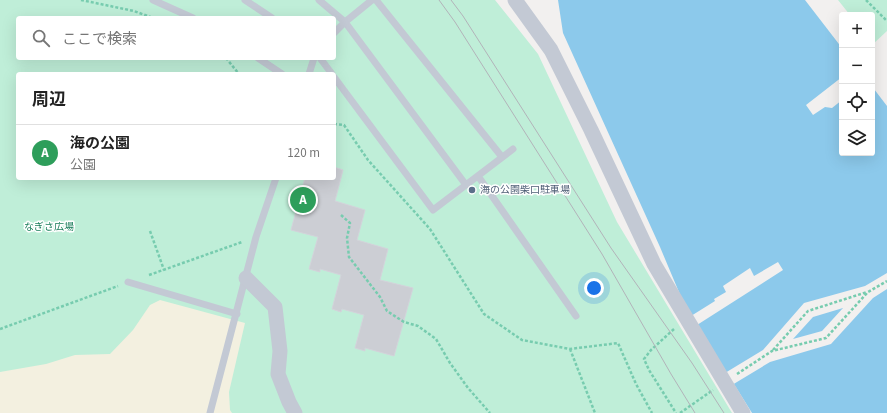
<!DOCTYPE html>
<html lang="ja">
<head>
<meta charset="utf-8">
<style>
	:root { --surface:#fff; --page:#f2f2f2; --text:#222; --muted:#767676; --line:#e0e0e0; --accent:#ea580c }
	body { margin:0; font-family:"Source Sans 3","Noto Sans JP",sans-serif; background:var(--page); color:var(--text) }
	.controls { position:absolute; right:12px; top:12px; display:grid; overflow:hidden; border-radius:4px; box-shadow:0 4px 16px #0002 }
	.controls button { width:36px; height:36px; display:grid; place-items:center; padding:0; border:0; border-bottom:1px solid var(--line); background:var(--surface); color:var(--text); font:20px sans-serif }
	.you { position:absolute; left:594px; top:288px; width:14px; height:14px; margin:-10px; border:3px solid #fff; border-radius:50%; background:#1a73e8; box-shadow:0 0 0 6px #1a73e833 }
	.badge { display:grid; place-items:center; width:26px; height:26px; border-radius:50%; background:var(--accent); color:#fff; font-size:13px; font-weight:700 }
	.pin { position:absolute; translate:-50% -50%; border:2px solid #fff; box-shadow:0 1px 4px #0006 }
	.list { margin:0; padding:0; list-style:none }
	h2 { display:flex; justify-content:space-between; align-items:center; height:52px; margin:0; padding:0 16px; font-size:17px }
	h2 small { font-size:13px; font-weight:400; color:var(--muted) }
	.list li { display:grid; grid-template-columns:26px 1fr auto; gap:12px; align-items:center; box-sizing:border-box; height:56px; padding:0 16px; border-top:1px solid var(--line) }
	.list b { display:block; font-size:15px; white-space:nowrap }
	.list p { margin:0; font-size:13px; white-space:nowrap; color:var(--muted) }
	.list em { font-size:13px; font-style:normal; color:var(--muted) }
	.icon { flex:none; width:22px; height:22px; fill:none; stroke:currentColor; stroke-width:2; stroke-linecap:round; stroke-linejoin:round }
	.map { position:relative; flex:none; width:887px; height:413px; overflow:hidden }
	.search { position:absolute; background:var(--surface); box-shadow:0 4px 16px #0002; left:16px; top:16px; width:320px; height:44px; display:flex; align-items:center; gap:10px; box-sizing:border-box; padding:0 14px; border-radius:4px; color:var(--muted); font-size:15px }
	.panel { position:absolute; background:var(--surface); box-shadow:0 4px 16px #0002; left:16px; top:72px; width:320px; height:108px; border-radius:4px }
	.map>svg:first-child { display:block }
</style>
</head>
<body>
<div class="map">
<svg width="887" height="413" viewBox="0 0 887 413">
	<rect width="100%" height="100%" fill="#f2f0ef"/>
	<!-- green -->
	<path fill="#bfeed8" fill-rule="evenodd" d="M0,0h495l43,54 79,168 115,191h-732zM18,18h316v40h-316zM18,74h316v104h-316z
		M838,0h49v31l-15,14v-30h-22z"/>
	<!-- sand -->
	<path fill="#f3f0e0" d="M160,300l85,23 -16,69 1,18 2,3h-232v-41l46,-8 29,-9 35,-1 23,-24 17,-25z"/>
	<!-- water -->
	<path fill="#8cc9eb" d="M558,0h247l37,48v29l-36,28 7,10 12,-8 7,1 10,-8v53h30v-63l2,-1 13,17v307h-135l-55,-88 86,-55 -5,-8 -24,14 -4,-8 -27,18 3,6 -12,7 1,2 -24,15 -7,-12 -24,-57 -97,-214z"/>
	<!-- pier -->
	<path fill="#f2f0ef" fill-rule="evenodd" d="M887,273v16l-14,9 -42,46 -61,18 -38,23 -7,-12 38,-23 41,-47 61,-17zM843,308l-21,23 -29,8 20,-22z"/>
	<!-- building -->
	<path fill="#ccced4" stroke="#d3d4db" d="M334,167l9,3 -8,31 30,9 -8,30 31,9 -8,31 33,8 -19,68 -29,-8v3l-10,-3 9,-33 -22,-6 -1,3 -9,-3 9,-34 -21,-6v3l-11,-3 9,-32 -27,-7 14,-52h29z"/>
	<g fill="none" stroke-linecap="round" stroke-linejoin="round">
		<!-- path -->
		<path stroke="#77ccaf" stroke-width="2.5" stroke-dasharray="3 2" stroke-linecap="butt" d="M81,0l53,11 19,7
			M866,0l21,21
			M226,58l13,16
			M334,124l10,1 24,35 62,69 54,85 38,26 48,9 48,-6 18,41 16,29
			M341,215l9,8 -3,15 2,19 31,40 7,14 17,11 14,4 18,13 14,24 18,25 22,25
			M150,231l14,39
			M149,275l93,-33
			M0,329l118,-43
			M674,329l-23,21 -7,9 5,11 27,43
			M570,349l25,64
			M773,350l35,-39 59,-19
			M737,374l35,-23 54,-13 42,-46 19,-11
			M680,413l33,-23"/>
		<!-- lane -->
		<path stroke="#c3c9d4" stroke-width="7" d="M153,0l40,18
			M245,0l27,18
			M319,0l26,22 121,163
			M376,0l126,157
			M334,33l11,-11 27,-22
			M258,58l24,16
			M320,58l12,16
			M309,74l5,-16
			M334,77l99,133 80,-61
			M478,176l98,140
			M128,282l109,32
			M210,413l46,-176 20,-59"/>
		<!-- street -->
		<path stroke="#c3c9d4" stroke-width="15" d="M515,0l36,50 40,80 63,134 89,149
			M246,278l29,29 5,44 -2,23 11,28 6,11"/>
		<!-- tram -->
		<path stroke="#b2b3b9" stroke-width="1" d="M439,0l16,22 147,232 69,120 24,39
			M451,0l12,16 148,232 81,115 32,50"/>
	</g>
	<!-- markers -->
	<circle fill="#5c6f8a" stroke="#fff" stroke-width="1.5" cx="472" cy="190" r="4"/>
	<g text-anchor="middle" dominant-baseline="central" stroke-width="3" stroke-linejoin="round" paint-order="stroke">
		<!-- service labels -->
		<g font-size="10" fill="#4e5e75" stroke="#fff" text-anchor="start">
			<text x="480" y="190">海の公園柴口駐車場</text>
		</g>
		<!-- park labels -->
		<g font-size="10" fill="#197d5a" stroke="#fff">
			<text x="49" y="227">なぎさ広場</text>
		</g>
	</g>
</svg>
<div class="controls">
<button>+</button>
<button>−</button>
<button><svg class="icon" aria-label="locate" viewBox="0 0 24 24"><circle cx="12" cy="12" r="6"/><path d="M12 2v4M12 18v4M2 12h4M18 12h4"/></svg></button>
<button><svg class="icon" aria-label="layers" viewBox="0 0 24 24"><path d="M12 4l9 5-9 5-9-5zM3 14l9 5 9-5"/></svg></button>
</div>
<div class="you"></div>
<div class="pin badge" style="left:303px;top:200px;background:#2e9e5b">A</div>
<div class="search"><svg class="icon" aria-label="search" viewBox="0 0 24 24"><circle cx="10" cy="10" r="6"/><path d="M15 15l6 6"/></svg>ここで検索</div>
<section class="panel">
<h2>周辺<small></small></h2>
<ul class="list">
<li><span class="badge" style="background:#2e9e5b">A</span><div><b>海の公園</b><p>公園</p></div><em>120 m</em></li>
</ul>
</section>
</div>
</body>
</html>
